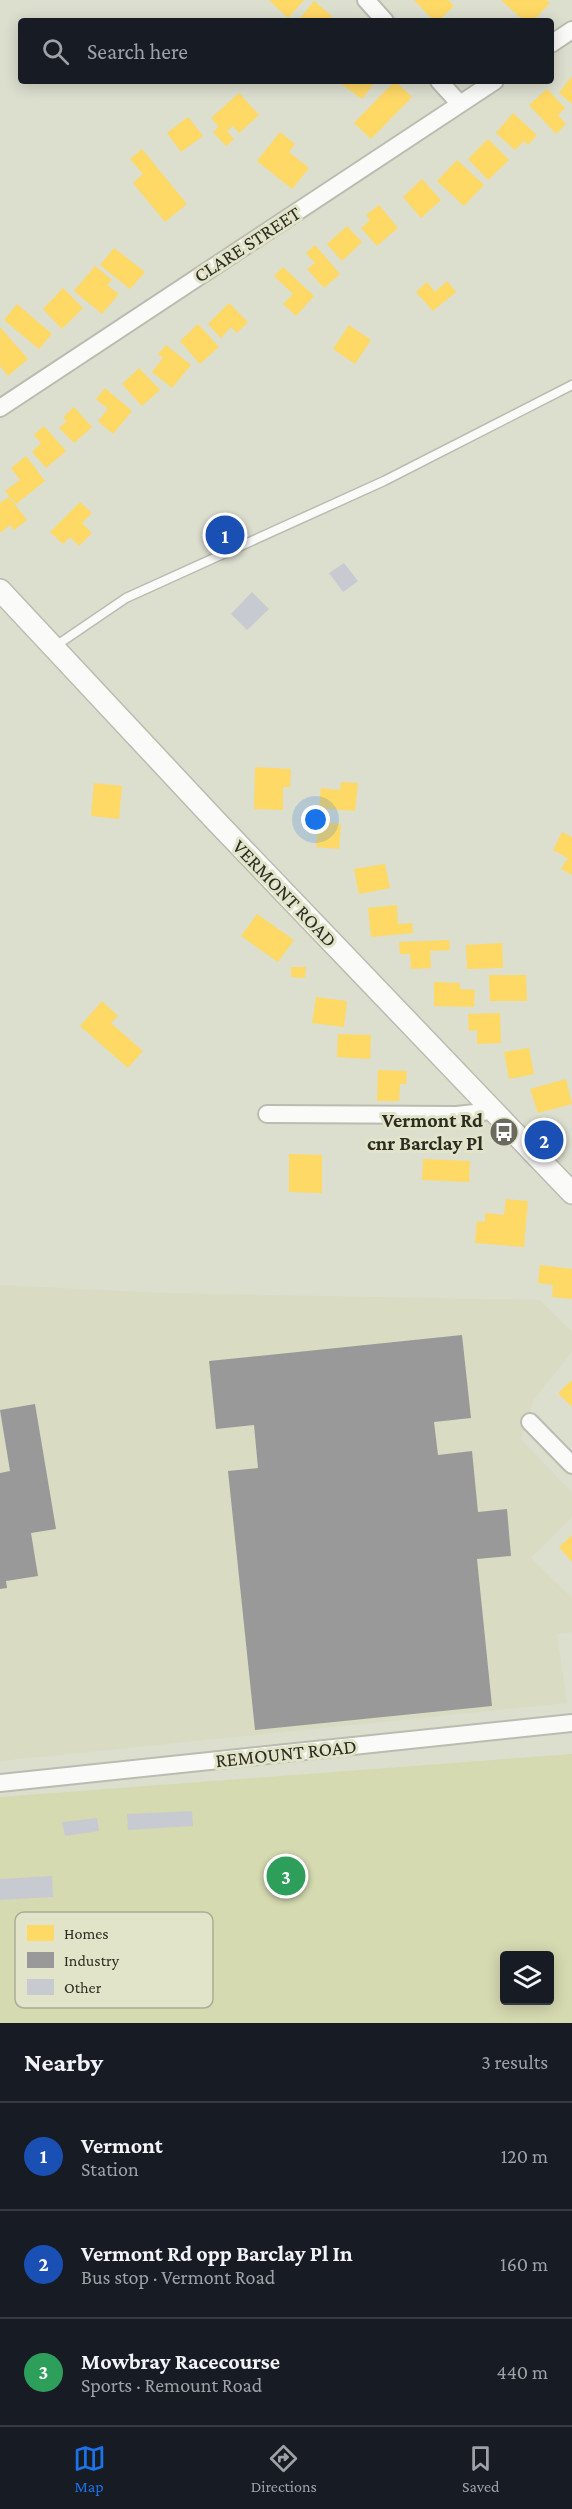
<!DOCTYPE html>
<html lang="en">
<head>
<meta charset="utf-8">
<style>
	:root { --surface:#171b24; --page:#20242c; --text:#f1f3f6; --muted:#9ea1a6; --line:#363941; --accent:#1a73e8 }
	body { margin:0; font-family:"Crimson Pro",serif; background:var(--page); color:var(--text) }
	.controls { position:absolute; right:18px; bottom:18px; display:grid; overflow:hidden; border-radius:6px; box-shadow:0 3px 15px #0003 }
	.controls button { width:54px; height:54px; display:grid; place-items:center; padding:0; border:0; border-bottom:2px solid var(--line); background:var(--surface); color:var(--text); font:30px sans-serif }
	.you { position:absolute; left:316px; top:820px; width:21px; height:21px; margin:-15px; border:4px solid #fff; border-radius:50%; background:#1a73e8; box-shadow:0 0 0 9px #1a73e833 }
	.badge { display:grid; place-items:center; width:39px; height:39px; border-radius:50%; background:var(--accent); color:#fff; font-size:20px; font-weight:700 }
	.pin { position:absolute; translate:-50% -50%; border:3px solid #fff; box-shadow:0 2px 6px #0006 }
	.list { margin:0; padding:0; list-style:none }
	h2 { display:flex; justify-content:space-between; align-items:center; height:78px; margin:0; padding:0 24px; font-size:26px }
	h2 small { font-size:20px; font-weight:400; color:var(--muted) }
	.list li { display:grid; grid-template-columns:39px 1fr auto; gap:18px; align-items:center; box-sizing:border-box; height:108px; padding:0 24px; border-top:2px solid var(--line) }
	.list b { display:block; font-size:22px; white-space:nowrap }
	.list p { margin:0; font-size:20px; white-space:nowrap; color:var(--muted) }
	.list em { font-size:20px; font-style:normal; color:var(--muted) }
	.icon { flex:none; width:33px; height:33px; fill:none; stroke:currentColor; stroke-width:2; stroke-linecap:round; stroke-linejoin:round }
	.map { position:relative; flex:none; width:572px; height:2023px; overflow:hidden }
	.search { position:absolute; background:var(--surface); box-shadow:0 3px 15px #0003; left:18px; right:18px; top:18px; height:66px; display:flex; align-items:center; gap:15px; box-sizing:border-box; padding:0 21px; border-radius:6px; color:var(--muted); font-size:22px }
	.sheet { height:402px; background:var(--surface) }
	nav { display:flex; justify-content:space-around; align-items:center; box-sizing:border-box; height:84px; border-top:2px solid var(--line); background:var(--surface); font-size:16px; color:var(--muted) }
	nav a { display:grid; justify-items:center; gap:3px }
	nav .on { color:var(--accent) }
	.map>svg:first-child { display:block }
</style>
</head>
<body>
<div class="map">
<svg width="572" height="2023" viewBox="0 0 572 2023">
	<rect width="100%" height="100%" fill="#dcdece"/>
	<!-- built -->
	<path fill="#d9dcc2" d="M0,1285l159,8 381,7 32,32v20l-38,47 -13,40 51,54v24l-41,41 41,40v34l-15,2 10,69 -567,58z"/>
	<!-- green -->
	<path fill="#d6dab1" fill-rule="evenodd" d="M572,1754v269h-572v-226zM504,1956h46v44h-46z"/>
	<!-- homes -->
	<path fill="#ffd966" d="M269,0h35l-16,18z
		M414,0h34l6,6 -16,15h-4z
		M501,0h45l4,3 -17,18h-9z
		M314,1l18,15 -4,5h-30z
		M572,76v28l-13,-11z
		M343,81h33l-14,18 -21,-15z
		M395,81l17,16 -41,42 -17,-16z
		M547,89l18,19 -7,7 8,9 -10,10 -27,-29z
		M239,93l20,22 -20,18 -6,-7 -6,5 7,8 -8,7 -13,-14 6,-5 -8,-9z
		M513,113l24,22 -9,10 -4,-4 -9,9 -19,-17z
		M188,117l15,19 -22,16 -14,-19z
		M280,132l15,12 -6,8 20,16 -17,21 -35,-28z
		M488,139l21,21 -21,20 -20,-21z
		M142,149l45,55 -22,18 -32,-39 10,-9 -13,-15z
		M457,160l27,25 -20,21 -27,-25z
		M422,179l19,21 -20,18 -18,-21z
		M379,205l19,23 -21,18 -16,-18 9,-8 -4,-5z
		M347,226l15,16 -20,19 -15,-17z
		M315,245l25,29 -16,14 -17,-19 8,-6 -9,-10z
		M114,248l31,24 -15,17 -30,-24z
		M95,266l17,14 -5,5 12,9 -17,20 -28,-23z
		M283,267l31,29 -18,20 -13,-12 10,-10 -19,-18z
		M447,281l9,11 -23,19 -17,-19 11,-10 8,10z
		M63,288l20,20 -21,21 -19,-20z
		M229,303l19,19 -11,11 -6,-6 -10,11 -13,-14z
		M17,304l35,30 -13,15 -35,-29z
		M198,324l21,23 -19,17 -20,-23z
		M349,325l22,15 -16,24 -22,-15z
		M0,327l28,32 -20,17 -8,-10z
		M166,345l25,20 -19,23 -20,-16 11,-14 -5,-4z
		M139,368l21,22 -18,16 -20,-22z
		M105,388l27,23 -19,23 -15,-13 10,-12 -12,-10z
		M74,407l18,20 -18,16 -15,-15 8,-7 -4,-4z
		M44,426l22,25 -20,17 -14,-16 9,-9 -7,-8z
		M26,456l19,25 -29,23 -11,-13 15,-11 -9,-12z
		M9,497l18,23 -13,10 -4,-5 -10,8v-30z
		M80,502l12,11 -10,10 10,10 -13,13 -9,-9 -7,7 -13,-12z
		M255,767l36,2 -1,18h-7v23l-29,-1z
		M341,782l17,1 -3,28 -36,-3 2,-20 19,2z
		M94,783l28,3 -3,33 -28,-3z
		M318,821l23,3 -2,25 -23,-2z
		M562,832l10,5v38l-11,-6 7,-11 -15,-8z
		M385,864l5,24 -31,6 -5,-25z
		M397,905l1,19 14,-1 1,10 -42,4 -3,-29z
		M257,914l37,26 -16,22 -37,-26z
		M449,940l1,10 -20,1 1,17 -20,1 -1,-15h-10l-1,-12z
		M502,943l1,25 -36,1 -1,-24z
		M291,967h15l-1,11 -14,-1z
		M489,975h37l1,26h-37z
		M434,982l26,1v6l15,1 -1,17 -40,-1z
		M316,997l31,4 -3,26 -32,-4z
		M102,1001l16,15 -7,7 32,28 -15,17 -48,-42z
		M500,1013l1,30 -24,1v-14l-8,1 -1,-17z
		M338,1034l33,1 -1,24 -33,-2z
		M529,1048l5,26 -25,5 -5,-27z
		M378,1070l29,1 -1,13h-6l-1,17h-22z
		M566,1079l6,25 -34,9 -8,-24z
		M289,1154l33,1v38l-33,-1z
		M423,1159l47,2 -1,21 -47,-2z
		M506,1199l22,2 -4,46 -49,-4 2,-22 8,1v-9l19,2z
		M540,1265l32,4v30l-20,-2 1,-12 -15,-2z
		M572,1380v27l-14,-14z
		M572,1535v27l-13,-15z"/>
	<!-- industry -->
	<path fill="#999" d="M462,1335l9,83 -37,4 4,33 34,-4 6,61 29,-3 4,47 -34,3 15,147 -237,24 -27,-259 30,-3 -4,-43 -38,4 -7,-68z
		M35,1404l21,125 -25,4 7,43 -32,5 1,7 -7,1v-116l10,-2 -10,-61z"/>
	<!-- building -->
	<path fill="#c8cad1" d="M344,563l14,18 -15,11 -14,-19z
		M252,592l17,17 -22,21 -16,-16z
		M192,1811l1,15 -65,4 -1,-16z
		M97,1818l2,13 -34,5 -3,-14z
		M52,1876l1,21 -53,3v-21z"/>
	<g fill="none" stroke-linecap="round" stroke-linejoin="round">
		<!-- service casing -->
		<g stroke="#babcb0" stroke-width="11">
			<path id="service" d="M54,647l72,-49 258,-117 188,-96"/>
		</g>
		<!-- minor casing -->
		<g stroke="#babcb0" stroke-width="20">
			<path id="minor" d="M366,0l19,21
				M551,44l21,-14
				M439,81l21,23
				M0,408l495,-327
				M267,1114l190,1 26,-3 7,-4
				M530,1422l42,43
				M0,1783l572,-60"/>
		</g>
		<!-- tertiary casing -->
		<g stroke="#babcb0" stroke-width="24">
			<path id="tertiary" d="M0,590l214,229 358,374"/>
		</g>
		<!-- service -->
		<use href="#service" stroke="#fafaf8" stroke-width="8"/>
		<!-- minor -->
		<use href="#minor" stroke="#fafaf8" stroke-width="16"/>
		<!-- tertiary -->
		<use href="#tertiary" stroke="#fafaf8" stroke-width="21"/>
	</g>
	<!-- icons -->
	<defs>
		<g id="bus-disc" transform="scale(1.5)"><circle r="9.5" fill="#6a6b5e" stroke="#e1e4c8"/><path d="M-5-6H5V4H4V6H2V4H-2V6H-4V4H-5ZM-3.5-4V0h7V-4ZM-3.5 1.2v1.5H-2V1.2ZM2 1.2v1.5H3.5V1.2Z" fill="#fff"/></g>
	</defs>
	<g fill-rule="evenodd">
		<use href="#bus-disc" x="504" y="1132"/>
	</g>
	<g text-anchor="middle" dominant-baseline="central" stroke-width="6" stroke-linejoin="round" paint-order="stroke">
		<!-- street labels -->
		<g font-size="20" fill="#2c2d22" stroke="#e1e4c8">
			<text transform="translate(247 244) rotate(-33)">CLARE STREET</text>
			<text transform="translate(285 893) rotate(46)">VERMONT ROAD</text>
			<text transform="translate(286 1753) rotate(-6)">REMOUNT ROAD</text>
		</g>
		<!-- poi labels -->
		<g font-size="20" font-weight="bold" fill="#2c2d22" stroke="#e1e4c8" text-anchor="end">
			<text x="483" y="1120">Vermont Rd<tspan x="483" dy="23">cnr Barclay Pl</tspan></text>
		</g>
	</g>
	<!-- legend -->
	<rect x="15" y="1912" width="198" height="96" rx="9" fill="#e1e4c8" stroke="#abad96" stroke-width="1.5"/>
	<rect x="27" y="1925" width="27" height="16" fill="#ffd966"/>
	<rect x="27" y="1952" width="27" height="16" fill="#999"/>
	<rect x="27" y="1979" width="27" height="16" fill="#c8cad1"/>
	<g font-size="16" fill="#2c2d22">
		<text x="64" y="1939">Homes</text>
		<text x="64" y="1966">Industry</text>
		<text x="64" y="1993">Other</text>
	</g>
</svg>
<div class="controls">
<button><svg class="icon" aria-label="layers" viewBox="0 0 24 24"><path d="M12 4l9 5-9 5-9-5zM3 14l9 5 9-5"/></svg></button>
</div>
<div class="you"></div>
<div class="pin badge" style="left:225px;top:535px;background:#1a4fb4">1</div>
<div class="pin badge" style="left:544px;top:1140px;background:#1a4fb4">2</div>
<div class="pin badge" style="left:286px;top:1876px;background:#2e9e5b">3</div>
<div class="search"><svg class="icon" aria-label="search" viewBox="0 0 24 24"><circle cx="10" cy="10" r="6"/><path d="M15 15l6 6"/></svg>Search here</div>
</div>
<section class="sheet">
<h2>Nearby<small>3 results</small></h2>
<ul class="list">
<li><span class="badge" style="background:#1a4fb4">1</span><div><b>Vermont</b><p>Station</p></div><em>120 m</em></li>
<li><span class="badge" style="background:#1a4fb4">2</span><div><b>Vermont Rd opp Barclay Pl In</b><p>Bus stop · Vermont Road</p></div><em>160 m</em></li>
<li><span class="badge" style="background:#2e9e5b">3</span><div><b>Mowbray Racecourse</b><p>Sports · Remount Road</p></div><em>440 m</em></li>
</ul>
</section>
<nav>
<a class="on"><svg class="icon" aria-label="map" viewBox="0 0 24 24"><path d="M3 6l6-2 6 2 6-2v14l-6 2-6-2-6 2zM9 4v14M15 6v14"/></svg>Map</a>
<a><svg class="icon" aria-label="directions" viewBox="0 0 24 24"><path d="M12 3l9 9-9 9-9-9zM9 14v-3h6M13 9l2 2-2 2"/></svg>Directions</a>
<a><svg class="icon" aria-label="saved" viewBox="0 0 24 24"><path d="M7 4h10v16l-5-4-5 4z"/></svg>Saved</a>
</nav>
</body>
</html>
